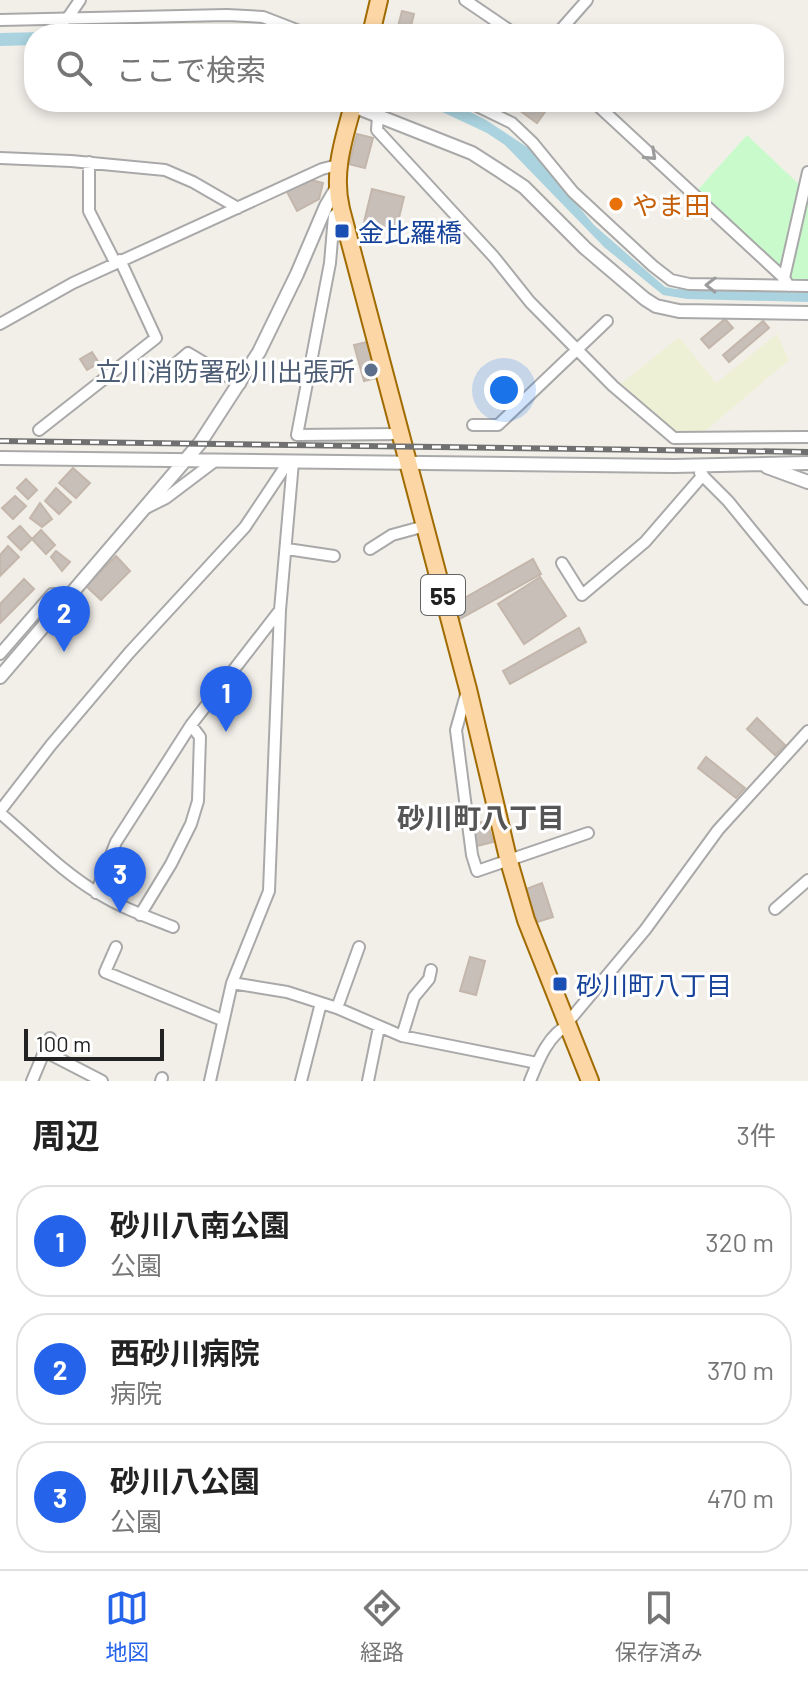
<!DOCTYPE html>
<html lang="ja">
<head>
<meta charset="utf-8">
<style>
	:root { --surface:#fff; --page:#f6f6f6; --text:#222; --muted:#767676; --line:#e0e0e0; --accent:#2563eb }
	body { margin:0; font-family:Barlow,"Noto Sans JP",sans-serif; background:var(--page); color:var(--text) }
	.scale { position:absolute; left:24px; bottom:20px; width:140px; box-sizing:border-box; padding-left:8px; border:4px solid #222; border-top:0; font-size:22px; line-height:28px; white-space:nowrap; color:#222; -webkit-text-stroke:6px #fff; paint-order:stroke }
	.you { position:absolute; left:504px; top:390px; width:28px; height:28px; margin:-20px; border:6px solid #fff; border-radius:50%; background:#1a73e8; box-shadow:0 0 0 12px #1a73e833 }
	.badge { display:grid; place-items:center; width:52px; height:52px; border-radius:50%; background:var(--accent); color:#fff; font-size:26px; font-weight:700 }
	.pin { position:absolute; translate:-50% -66px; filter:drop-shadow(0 2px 4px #0008) }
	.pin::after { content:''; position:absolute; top:42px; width:28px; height:24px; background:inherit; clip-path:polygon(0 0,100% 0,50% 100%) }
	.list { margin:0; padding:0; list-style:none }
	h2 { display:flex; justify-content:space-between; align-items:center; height:104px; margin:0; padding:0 32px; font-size:34px }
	h2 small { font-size:26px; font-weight:400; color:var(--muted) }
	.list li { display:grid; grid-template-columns:52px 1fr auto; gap:24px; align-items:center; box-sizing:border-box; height:112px; margin:0 16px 16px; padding:0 16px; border:2px solid var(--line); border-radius:32px }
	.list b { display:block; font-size:30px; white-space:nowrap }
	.list p { margin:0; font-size:26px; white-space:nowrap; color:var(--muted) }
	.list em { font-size:26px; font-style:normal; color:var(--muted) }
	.icon { flex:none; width:44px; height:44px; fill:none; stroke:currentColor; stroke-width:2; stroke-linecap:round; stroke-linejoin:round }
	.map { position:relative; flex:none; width:808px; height:1081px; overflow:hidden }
	.search { position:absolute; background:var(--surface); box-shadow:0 4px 12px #0003; left:24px; right:24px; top:24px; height:88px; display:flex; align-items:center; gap:20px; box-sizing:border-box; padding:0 28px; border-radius:32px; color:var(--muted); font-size:30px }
	.sheet { height:488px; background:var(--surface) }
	nav { display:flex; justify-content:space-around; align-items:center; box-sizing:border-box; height:112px; border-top:2px solid var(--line); background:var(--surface); font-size:22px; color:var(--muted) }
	nav a { display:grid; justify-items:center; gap:4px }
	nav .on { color:var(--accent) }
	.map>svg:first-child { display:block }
</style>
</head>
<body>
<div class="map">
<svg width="808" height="1081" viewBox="0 0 808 1081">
	<rect width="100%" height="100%" fill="#f2efe9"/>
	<!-- farmland -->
	<path fill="#eef0d5" d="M777,334l12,26 -85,72 -31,-1 -52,-47 58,-47 37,46z"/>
	<!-- park -->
	<path fill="#c8facc" d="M747,135l58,55 3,-7v101l-18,-1 -95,-90z"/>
	<!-- water -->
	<path fill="#aad3df" d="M255,27l20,7h-241v11l-34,1v-13z
		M421,102h30l35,18 44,29 64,76 71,62 11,2 132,4v9l-121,-3 -24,-4 -59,-48 -99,-102 -18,-12z"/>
	<!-- building -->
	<path fill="#c7bfb8" stroke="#c4b6ab" stroke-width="2" d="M402,11l12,3 -5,20h-13z
		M508,102l27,1 17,-1 -15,21z
		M357,134l16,4 -8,30 -16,-4z
		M307,179l16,4 -4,16 -22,12 -11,-21z
		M372,189l32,8 -8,33 -32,-8z
		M725,319l8,9 -24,20 -8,-9z
		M763,321l6,7 -40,34 -6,-7z
		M367,342l10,36 -13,3 -10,-36z
		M92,352l7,11 -12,7 -7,-11z
		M73,468l17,15 -14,15 -17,-15z
		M26,479l11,11 -9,9 -11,-11z
		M56,488l15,14 -12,12 -14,-13z
		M15,496l11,10 -13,13 -11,-11z
		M40,503l12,16 -10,8 -12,-9z
		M20,526l12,13 -11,11 -13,-13z
		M41,530l14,15 -9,9 -14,-15z
		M8,546l11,11 -19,19v-21z
		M56,551l14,11 -8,9 -11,-14z
		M116,556l14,15 -29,29 -15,-14z
		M533,559l8,15 -81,45 -8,-14z
		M540,577l26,39 -42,28 -26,-40z
		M24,579l10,10 -34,34v-19z
		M579,628l7,14 -76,42 -7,-13z
		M757,718l28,27 -10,10 -28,-26z
		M706,757l39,31 -9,10 -38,-30z
		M487,821l6,21 -16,4 -5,-22z
		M542,883l11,34 -16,5 -11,-33z
		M470,957l15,4 -9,34 -16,-4z"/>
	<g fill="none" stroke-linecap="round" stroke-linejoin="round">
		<!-- minor casing -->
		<g stroke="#a9a9a9" stroke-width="14">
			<path id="minor" d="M465,0l50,34
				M67,19l13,-19
				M0,20l227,-5 36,2 44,17
				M557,34l30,-34
				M469,102l43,21 20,19 41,50 80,74 18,14 18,4 119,2
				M594,102l190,176 5,8
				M378,116l-1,14 117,127 36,45 83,84 61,52 134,-1
				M0,158l71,3 94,9 28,12 45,26
				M89,162v49l26,51
				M341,209l-7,7 -4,47 -33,172 103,-1
				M784,278l24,-106
				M0,324l73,-41 249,-114 16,-4
				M168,370l20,-17 52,31
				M473,425h25l109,-104
				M39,430l117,-92 -36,-78
				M700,473l28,28 80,98
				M144,509l22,-11 49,-37
				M287,549l47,7
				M370,549l22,-14 33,-9
				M562,563l20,32 63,-53 58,-67
				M0,654l52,-60h18
				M467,691l-11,39 16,125 5,16 111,-38
				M0,811l51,-66 78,-92 116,-126 44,-66
				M0,813c32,27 62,59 98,80 24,15 50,24 75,34
				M96,893l20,-51 75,-117 89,-115
				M775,909l33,-29
				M140,915l31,-51 20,-40 7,-23 2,-64 -9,-12
				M116,947l-11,25 117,48
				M232,983l55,9 50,16 65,28 135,27
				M337,1008l22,-61
				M568,1022l77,-92 73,-100 90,-99
				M402,1036l12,-39 15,-18 2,-9
				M44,1051l58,30
				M32,1081l18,-43
				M161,1081l1,-3
				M210,1081l22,-98 37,-92 11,-281 13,-148
				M301,1081l20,-78
				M368,1081l11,-54
				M530,1081c8,-20 19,-48 39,-56"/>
		</g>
		<!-- tertiary casing -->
		<g stroke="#a9a9a9" stroke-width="16">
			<path id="tertiary" d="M353,106l119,47 28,18 24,16 61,61 60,51 11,7 23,5 129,2
				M0,458l674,8 134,-3
				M767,467l41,15
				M0,677l200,-234 59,-91 38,-78 29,-68 10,-17"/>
		</g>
		<!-- primary casing -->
		<g stroke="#a06b00" stroke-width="20">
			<path id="primary" d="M371,34l8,-34
				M354,102c-10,36 -22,70 -13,107l127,480 40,169 18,62 64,161"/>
		</g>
		<!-- minor -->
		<use href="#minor" stroke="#fff" stroke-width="10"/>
		<!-- tertiary -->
		<use href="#tertiary" stroke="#fff" stroke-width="12"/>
		<!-- primary -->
		<use href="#primary" stroke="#fcd6a4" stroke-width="16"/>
		<!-- rail casing -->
		<g stroke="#707070" stroke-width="6">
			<path id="rail" d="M0,441l808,11"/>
		</g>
		<!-- rail -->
		<use href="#rail" stroke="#fff" stroke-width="3" stroke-dasharray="9" stroke-linecap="butt"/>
	</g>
	<!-- one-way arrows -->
	<defs><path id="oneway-chevron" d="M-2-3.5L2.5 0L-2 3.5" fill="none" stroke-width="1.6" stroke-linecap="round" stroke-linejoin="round" transform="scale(2)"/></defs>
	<g stroke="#9c9c9c">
		<use href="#oneway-chevron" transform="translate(651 155) rotate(43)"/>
		<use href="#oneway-chevron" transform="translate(711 285) rotate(-179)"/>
	</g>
	<!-- markers -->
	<circle fill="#e8710a" stroke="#fff" stroke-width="3" cx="616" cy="204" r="8"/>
	<g fill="#1a4fb4" stroke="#fff" stroke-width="3">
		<rect x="334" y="223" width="16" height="16" rx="4"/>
		<rect x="552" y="976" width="16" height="16" rx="4"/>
	</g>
	<circle fill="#5c6f8a" stroke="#fff" stroke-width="3" cx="371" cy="370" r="8"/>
	<g text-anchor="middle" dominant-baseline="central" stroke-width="6" stroke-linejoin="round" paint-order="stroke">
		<!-- shield labels -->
		<rect fill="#fff" stroke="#646464" stroke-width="2" x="421" y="575" width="44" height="40" rx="6"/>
		<g font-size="24" font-weight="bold" fill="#222">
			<text x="443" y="595">55</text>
		</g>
		<!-- food labels -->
		<g font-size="26" fill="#c56008" stroke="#fff" text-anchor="start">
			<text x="632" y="204">やま田</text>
		</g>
		<!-- transit labels -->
		<g font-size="26" fill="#164399" stroke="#fff" text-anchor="start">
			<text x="358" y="231">金比羅橋</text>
			<text x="576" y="984">砂川町八丁目</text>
		</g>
		<!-- service labels -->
		<g font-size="26" fill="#4e5e75" stroke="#fff" text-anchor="end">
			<text x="355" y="370">立川消防署砂川出張所</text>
		</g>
		<!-- neighbourhood labels -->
		<g font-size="28" font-weight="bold" fill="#555" stroke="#fff">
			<text x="481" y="817">砂川町八丁目</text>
		</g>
	</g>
</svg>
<div class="scale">100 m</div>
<div class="you"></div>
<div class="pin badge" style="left:226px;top:732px">1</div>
<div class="pin badge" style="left:64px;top:652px">2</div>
<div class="pin badge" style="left:120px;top:913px">3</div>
<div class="search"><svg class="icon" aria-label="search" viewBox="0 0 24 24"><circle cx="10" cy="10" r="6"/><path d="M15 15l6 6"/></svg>ここで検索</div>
</div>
<section class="sheet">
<h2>周辺<small>3件</small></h2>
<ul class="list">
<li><span class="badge">1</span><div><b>砂川八南公園</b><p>公園</p></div><em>320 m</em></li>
<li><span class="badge">2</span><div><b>西砂川病院</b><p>病院</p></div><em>370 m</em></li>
<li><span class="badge">3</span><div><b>砂川八公園</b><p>公園</p></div><em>470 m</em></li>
</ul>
</section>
<nav>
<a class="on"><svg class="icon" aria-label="map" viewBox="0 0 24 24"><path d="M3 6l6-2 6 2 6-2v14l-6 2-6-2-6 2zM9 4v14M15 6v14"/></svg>地図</a>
<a><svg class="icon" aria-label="directions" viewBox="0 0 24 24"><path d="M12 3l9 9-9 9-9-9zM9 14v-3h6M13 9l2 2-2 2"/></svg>経路</a>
<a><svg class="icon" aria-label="saved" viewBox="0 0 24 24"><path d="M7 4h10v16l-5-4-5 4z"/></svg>保存済み</a>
</nav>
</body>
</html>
